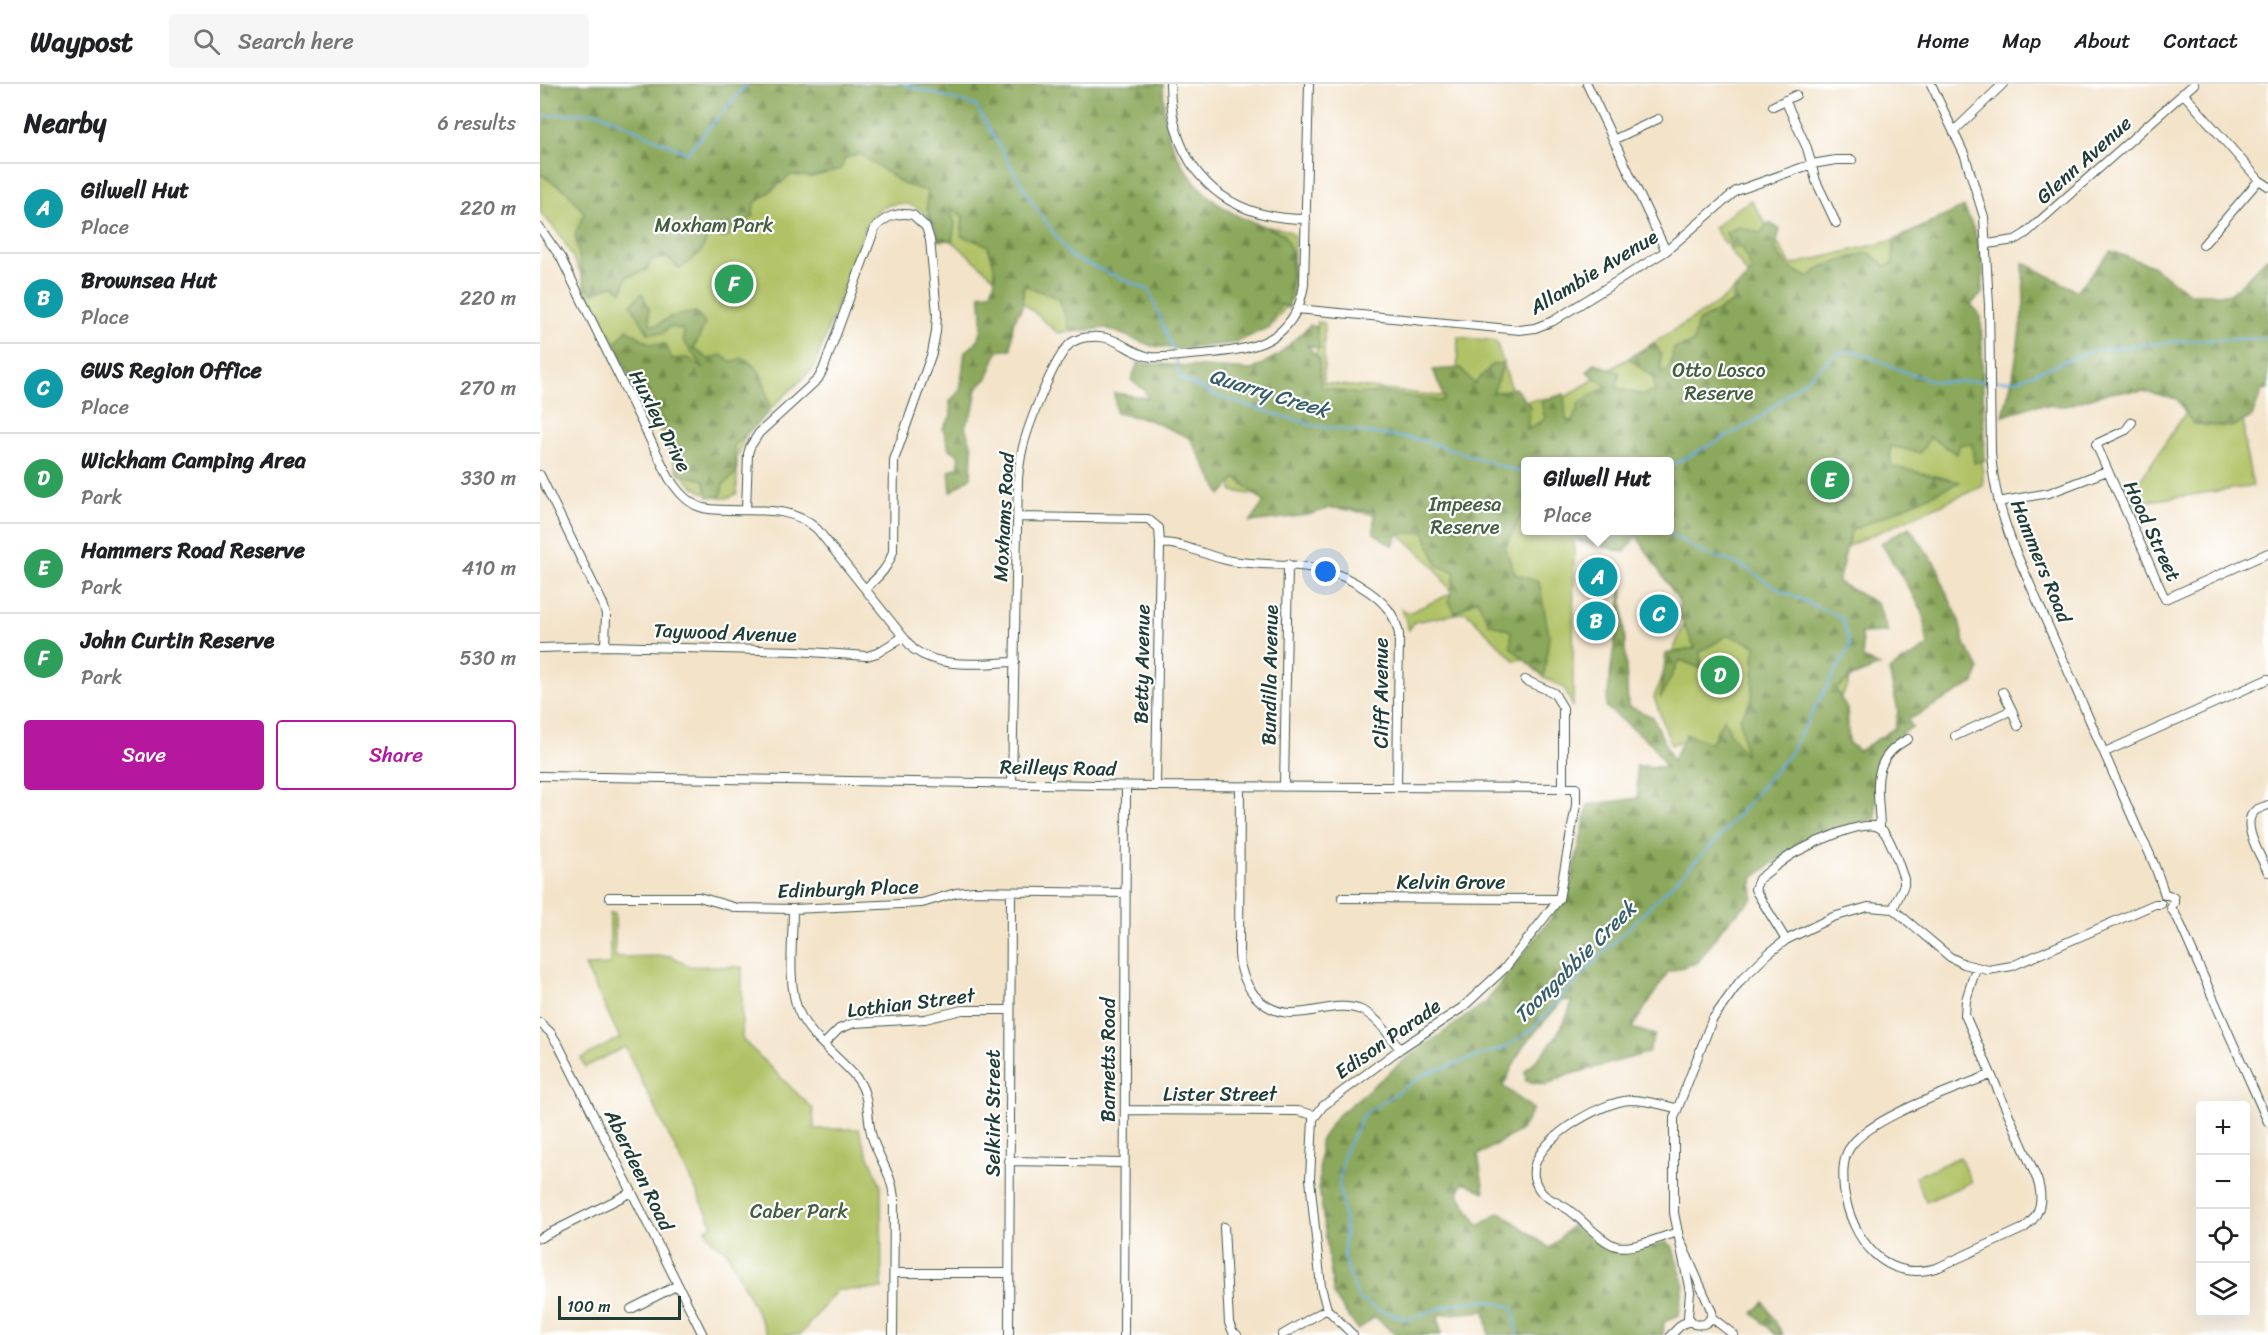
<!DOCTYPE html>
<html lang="en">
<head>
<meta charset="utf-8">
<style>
	:root { --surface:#fff; --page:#f6f6f6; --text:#202124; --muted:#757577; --line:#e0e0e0; --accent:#b5179e }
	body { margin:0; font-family:Sriracha,sans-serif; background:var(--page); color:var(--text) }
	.controls { position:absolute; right:18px; bottom:18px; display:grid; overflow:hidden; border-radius:6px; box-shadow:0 6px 24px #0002 }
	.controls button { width:54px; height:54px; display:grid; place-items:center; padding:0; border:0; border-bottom:2px solid var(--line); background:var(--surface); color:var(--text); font:30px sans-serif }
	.scale { position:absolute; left:18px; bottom:15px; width:123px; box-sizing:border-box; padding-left:6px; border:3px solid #1f3d34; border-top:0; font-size:16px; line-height:21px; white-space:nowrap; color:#1f3d34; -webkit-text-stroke:4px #fff; paint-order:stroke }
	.you { position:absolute; left:786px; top:488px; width:21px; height:21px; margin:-15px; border:4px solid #fff; border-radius:50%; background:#1a73e8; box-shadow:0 0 0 9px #1a73e833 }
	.badge { display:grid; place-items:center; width:39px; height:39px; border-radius:50%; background:var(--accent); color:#fff; font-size:20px; font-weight:700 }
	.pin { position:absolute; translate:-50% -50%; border:3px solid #fff; box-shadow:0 2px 6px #0006 }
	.popup { position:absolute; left:981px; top:373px; width:153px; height:78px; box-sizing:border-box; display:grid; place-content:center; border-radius:6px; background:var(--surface); filter:drop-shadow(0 2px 4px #0005); font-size:20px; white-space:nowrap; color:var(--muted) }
	.popup b { font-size:22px; color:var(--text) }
	.popup::after { content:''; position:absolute; left:50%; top:100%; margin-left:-12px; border:12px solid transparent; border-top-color:var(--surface) }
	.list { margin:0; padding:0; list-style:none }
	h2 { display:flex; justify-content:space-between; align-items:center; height:78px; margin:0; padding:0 24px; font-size:26px }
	h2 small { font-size:20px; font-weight:400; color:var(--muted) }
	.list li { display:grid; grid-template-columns:39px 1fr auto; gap:18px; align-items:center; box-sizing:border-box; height:90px; padding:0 24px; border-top:2px solid var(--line) }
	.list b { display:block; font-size:22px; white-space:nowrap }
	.list p { margin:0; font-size:20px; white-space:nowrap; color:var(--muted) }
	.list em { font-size:20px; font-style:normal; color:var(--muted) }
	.actions { display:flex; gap:12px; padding:18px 24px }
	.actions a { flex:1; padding:14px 0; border:2px solid var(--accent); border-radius:6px; text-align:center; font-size:21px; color:var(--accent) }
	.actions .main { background:var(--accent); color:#fff }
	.icon { flex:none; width:33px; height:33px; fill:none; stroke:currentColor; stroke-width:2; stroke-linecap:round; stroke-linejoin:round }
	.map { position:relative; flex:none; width:1728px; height:1251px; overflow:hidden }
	header { display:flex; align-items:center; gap:36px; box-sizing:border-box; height:84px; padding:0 30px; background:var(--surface); border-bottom:2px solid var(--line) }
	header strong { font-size:28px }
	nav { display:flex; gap:33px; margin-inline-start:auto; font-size:21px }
	.search { width:420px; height:54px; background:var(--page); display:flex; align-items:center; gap:15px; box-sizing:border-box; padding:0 21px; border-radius:6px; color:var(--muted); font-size:22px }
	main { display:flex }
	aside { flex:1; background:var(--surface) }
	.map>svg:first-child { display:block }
</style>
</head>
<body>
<header>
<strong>Waypost</strong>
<div class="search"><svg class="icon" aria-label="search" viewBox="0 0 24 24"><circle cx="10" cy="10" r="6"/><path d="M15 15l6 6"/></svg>Search here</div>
<nav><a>Home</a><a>Map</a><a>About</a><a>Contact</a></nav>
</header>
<main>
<aside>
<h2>Nearby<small>6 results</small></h2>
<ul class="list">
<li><span class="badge" style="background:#0f9aa8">A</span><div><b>Gilwell Hut</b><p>Place</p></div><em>220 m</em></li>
<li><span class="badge" style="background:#0f9aa8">B</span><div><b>Brownsea Hut</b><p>Place</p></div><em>220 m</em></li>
<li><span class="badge" style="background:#0f9aa8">C</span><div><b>GWS Region Office</b><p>Place</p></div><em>270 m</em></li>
<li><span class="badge" style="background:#2e9e5b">D</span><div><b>Wickham Camping Area</b><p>Park</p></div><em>330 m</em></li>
<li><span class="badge" style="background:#2e9e5b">E</span><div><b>Hammers Road Reserve</b><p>Park</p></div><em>410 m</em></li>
<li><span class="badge" style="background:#2e9e5b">F</span><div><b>John Curtin Reserve</b><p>Park</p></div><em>530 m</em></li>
</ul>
<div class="actions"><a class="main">Save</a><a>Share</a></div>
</aside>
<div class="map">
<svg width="1728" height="1251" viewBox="0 0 1728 1251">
	<defs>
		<pattern id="forest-firs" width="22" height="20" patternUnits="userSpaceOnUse" patternTransform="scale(1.5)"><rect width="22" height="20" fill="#8ca85b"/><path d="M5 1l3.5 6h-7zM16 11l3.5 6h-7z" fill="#728a4c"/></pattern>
	</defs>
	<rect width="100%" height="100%" fill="#fff"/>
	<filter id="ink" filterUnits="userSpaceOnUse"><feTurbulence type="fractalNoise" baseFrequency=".0167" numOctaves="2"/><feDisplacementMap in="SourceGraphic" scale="12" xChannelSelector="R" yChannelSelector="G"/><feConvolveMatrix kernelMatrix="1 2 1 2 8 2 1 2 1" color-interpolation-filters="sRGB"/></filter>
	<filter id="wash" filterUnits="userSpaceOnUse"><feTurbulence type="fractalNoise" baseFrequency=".008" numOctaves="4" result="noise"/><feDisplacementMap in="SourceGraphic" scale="24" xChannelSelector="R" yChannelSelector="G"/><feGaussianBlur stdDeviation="1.35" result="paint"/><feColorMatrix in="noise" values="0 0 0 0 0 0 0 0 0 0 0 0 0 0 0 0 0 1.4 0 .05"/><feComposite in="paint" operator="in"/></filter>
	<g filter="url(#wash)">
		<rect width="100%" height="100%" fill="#f3e3c9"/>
		<!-- green -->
		<path fill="#b1c266" stroke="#68804d" stroke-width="1.5" d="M0,0l618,19c6,19 11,46 21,62 17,28 46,47 75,59 12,5 32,2 40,11l-1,62 -24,32 -97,-1 -42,-6 -72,11 -107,-93 -12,1c-6,-41 -54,-52 -74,-14l-51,141 -67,63 -10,27v35c-15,14 -44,-4 -54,-17l-73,-143 -3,1 -23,-46 3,-2c-13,-26 -24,-53 -47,-73z
			M1211,116l40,65 103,-25 57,118 31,89 1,39 -223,99 90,79 -2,21 -21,33 -48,60 -87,-41 -21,8 -17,-48 35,-85 -19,-82v-68h-144v68l48,1 -1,176 -9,-19 -20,-11 -17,-18 -13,1 -48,-48 -52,10 -5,8 -7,-21 4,3h5l41,-19 -19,-28 -55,-50 -146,-24 1,-73 83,7 1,-103 7,1v60l133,15 1,-61 38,4 20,61 51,-6 151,-93 31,-27 -35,-48 21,-18z
			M1648,325l55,6 2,33 8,38 -118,17 -4,-9z
			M70,829h5v44l56,-1 18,10 53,1v72l71,70 1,20h45c4,21 17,38 22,59l1,101 -45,1 -37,45h-32l-42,-85 -13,-8 -7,-13 7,-4 -88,-178 -40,20 -4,-9 39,-20 -35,-72 25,-1z
			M1420,1073l11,25 -45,20 -11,-25z"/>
		<!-- forest -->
		<path fill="url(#forest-firs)" stroke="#567248" stroke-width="1.5" d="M0,0h623c1,13 0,29 3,42 10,38 35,71 70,89 15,8 33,11 48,20l8,18 -3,55 -8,-4 -14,24 -32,15 -56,6 -27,-3 -46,-18 -35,4 -12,-33 -35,-14 -2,22 -9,16 -2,26 -13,2 -11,27 -10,10 -4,22 -8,16 7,21 -1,30 -20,15 -2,-21 10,-5 -1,-11 -9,-6 -6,-21 8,-12 -1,-15 10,-11 5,-39c23,-11 17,-36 15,-57l10,-1c10,-16 3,-32 -3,-48l-26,-9 2,-20 -13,-8 5,16 -3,17 -13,-3 -12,-29v-18l-22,-6 -45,-31 -15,4 -4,11 -30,8 -20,-2 -37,29 -1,12 -27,22 -17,-4 -8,18 -21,17 -13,-11 -16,2 -4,10 -20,7 -5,15 -8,-7 -22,8 -8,-9 -9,-49 9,-22 -16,-21 -28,-18z
			M1424,123c15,33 22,50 18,87l-11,10 10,13 4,143 -11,3 -2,-19h-12l-3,10 -27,-17 -10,16 -30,-7 1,20 69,16 -109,49 -13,51 40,22 10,28 -27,1 2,25 17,8 -26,10 -18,13 11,20 2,34 10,8 36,-23 3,-17 -9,-41 39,-24 -6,-36 -41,-67 28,-16 29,41 5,18 15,31 6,25 15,26 -5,15 -66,37 4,7 -25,17 -12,31 1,43 -57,17 -39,23 -28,21 1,19 -31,30 -24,34 -30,10 -36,56 23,7 -7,18 -84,23 -17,9 -21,-4 -1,-10c22,-20 38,-40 47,-69l-9,-2 -40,46 -20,40 30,23 -12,21 -43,25 6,37 -21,-10 -5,11 21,33 21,-14 50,36 26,-27c42,37 36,35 91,21l5,4 12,37 -5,32 -15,7 -1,13h-174l-4,-24 -47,4 3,20h-45l-21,-18 -17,13 -24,-34 -15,-108 1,-47 16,-24 67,-56 83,-59 82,-106 20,-91 50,-7 -2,-32 30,1 -13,-22 -47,-38 16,-122 6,121 25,11 20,44 13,-27 25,9 13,-25 7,17 14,20 -5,-37 12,-19 3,-54 -27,-10 -28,17 2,17 -22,-9 -20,38 6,-44 29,-6 -16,-33v-14l-43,-66 -11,17 -46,-11 -7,-10 98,-1v-68h-144v54h-5l-16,32 10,26 24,8 10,53 -5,42 -33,-29v-17l-22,-8 -12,-24 -22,14 -6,-12 6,-29 -17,-6 -14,-34 -26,2 -5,12 -19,-13v-22l-44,-3 -22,7 -58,7 14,-20 -28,-24 -15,17 -31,-57 -43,-19 -31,-6 -2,-20 34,5 -4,-8 -13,-10 7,-17 114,7 26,-15 32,-30 6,2 4,22 -13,-4 12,14 2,28 36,7 22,-2 61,9 5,-2 -12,-29 28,-2 13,16 19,-20 11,-1 -11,30 22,-5 15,18 -3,24 18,-11 -4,-18 23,-7 2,26 7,1 7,-20 27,-14 -20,-15 8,-9 25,10 -3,15 25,7 13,-3 -2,-14 -24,-20 25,-15 7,11v19l9,-6 4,-19 19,-5 5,-21 34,-19 2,-11 18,-21 -10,-23h-11l-5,-15 12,-6 22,6 9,-10 11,6 -5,21 13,17 20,10 14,-10 47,-15 16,14 8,-3 1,-23z
			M1571,167l41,15 39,28h40l37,-37v132l-6,1 -10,27 -20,10 -39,-3 -16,-25 -34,-8 -33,1 -44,14 -31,-1 -32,11 11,-45 10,-68 -1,-41 54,29z
			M102,209l7,16 1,15 7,1 13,-8 26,-5 9,12 -11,24 14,11 13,-4 10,7 12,-4c23,13 22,29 27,53l-36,35 2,27 -13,12 -2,11 -13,1 -4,-17 -25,-6 -11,-25 -3,-23 -15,-33 -15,-1 -19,-49 11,-14 23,15h15l7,15 16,-1 16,11 -21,-29 1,-10 -14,-4 -7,7h-15l-17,-29z
			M1224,1218l19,33h-7l-23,-22z"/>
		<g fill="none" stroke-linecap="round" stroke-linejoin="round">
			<!-- stream -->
			<path stroke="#6aaee0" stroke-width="2" d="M363,0l73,22 57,98 38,53 78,33 25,63
				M0,32l57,-4 90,41 60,-69
				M636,275l4,19 38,19 98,29 107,14 103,34
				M1454,297l23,-1 77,-30 86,-9 88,-3
				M1130,382l84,-44 85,-70 16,-1 50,21 32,10 51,-1
				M978,1251l-5,-27c-33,-16 -72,-2 -104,12l-31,-10 -20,-12 -14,-39 1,-37 -6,-37 4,-29 20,-41 62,-41 81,-27 26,-18 66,-71 118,-117 73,-87 61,-108 -8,-28 -64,-29 -37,-24 -40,-13 -36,-22"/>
		</g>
	</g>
	<g filter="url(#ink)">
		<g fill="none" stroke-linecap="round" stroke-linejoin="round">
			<!-- minor casing -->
			<g stroke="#3f564a" stroke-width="10">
				<path id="minor" d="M630,0c1,84 52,135 136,135
					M1047,0l79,167
					M1391,0l34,72 19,61 5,88 2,147c2,35 11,64 23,96l128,291c11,18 16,36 23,56
					M1643,9l76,87 9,6
					M1245,16l22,48 9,33 20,42
					M1233,22l23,-11
					M1414,47l49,-47
					M1073,56l45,-21
					M0,144l21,30 108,220c8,12 17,24 31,29 8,3 19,3 28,3 33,1 63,-4 89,19l96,120c30,21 67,14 102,13
					M1447,160l28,-4 10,-6 169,-150
					M1663,161l56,-65
					M757,225l223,21 15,-2 18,-7 113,-70 70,-60 76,-27 24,-4h16
					M1592,338l-6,8 -30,14 69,155 103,-46
					M0,391l63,129 3,10 -1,32
					M1458,418l51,-9 58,-22
					M206,426l2,-56 2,-7 9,-14 59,-54 5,-9 52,-142c11,-12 22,-16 38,-13l13,12 4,13 7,73 -1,19 -4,21 -38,107 -1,91c-5,18 -15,26 -28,38
					M478,433l130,2 11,9 1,15c26,0 47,14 71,18 54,8 90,-4 137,30 16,11 27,23 31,43l-2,153
					M0,564l65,-2 191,5 71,5 10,-3 26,-16
					M985,596l29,13 9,15v80
					M1472,626l6,16
					M1415,652l57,-26 -9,-18
					M1565,668l163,-73
					M0,692l616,10 420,2v17l-17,94 -54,69 -42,39 -63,42 -77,57 -10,13 -3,60 11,108 6,22 26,26
					M472,700l6,-306c1,-9 2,-18 4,-27 5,-23 32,-94 49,-108 6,-4 14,-6 21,-6 27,-2 38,18 60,20 16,1 33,-2 50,-3 50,-4 93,-11 102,-69l5,-201
					M616,702l4,-243
					M700,703l-1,167c1,15 6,30 16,42 34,37 72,0 106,14 17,7 28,26 39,39
					M744,703l4,-223
					M1728,721c-4,2 -10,3 -13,6 -16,12 7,47 13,61
					M1340,744c-1,-39 -12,-68 28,-89
					M1625,811h4l5,3v5l-3,5
					M69,813h90l38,11 56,1 129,-6 34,-10 18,-2 151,2
					M802,814l217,1
					M1631,824l7,11 90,203
					M253,825c0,30 -6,73 5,101 11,27 38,44 57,66 16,18 11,40 17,61 7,22 20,37 22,61l-1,137
					M1246,856l-29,-47 -2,-4 4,-10c12,-9 24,-20 37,-27 15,-8 69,-34 84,-24 11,8 19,38 24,51v6l-11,24
					M1436,884l-10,32 -1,15 72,164c7,20 4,36 -13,49l-85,39c-53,18 -88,-28 -95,-77 -1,-13 -2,-30 5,-41 18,-31 106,-60 141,-74
					M0,939l10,9 9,14 144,289
					M284,960l15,-15 15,-6 71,-4 37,-9h48
					M1136,1024c-14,-3 -30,-8 -45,-8 -29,1 -103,42 -97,77 1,5 4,11 8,16 7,7 19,11 27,17 13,9 32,32 47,36 16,4 46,-9 62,-14
					M585,1026l173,1 16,4
					M469,1077l115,2
					M684,1143l5,96 4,9 4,3
					M0,1154l92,-46
					M1140,1156l32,72c-2,11 -7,14 -18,12l-6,-7 2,-25 -16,-79v-95l38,-98 28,-39 29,-28 17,-13 47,-23 35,-10 25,2 57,48 14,7 24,6 24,-4 143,-62h6
					M354,1189h115
					M91,1225l47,-24
					M1171,1233l23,18
					M469,1251l2,-443
					M584,1251l2,-549
					M742,1251l45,-26
					M1131,1251l11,-11 8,-3"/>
			</g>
			<!-- minor -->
			<use href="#minor" stroke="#fff" stroke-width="8"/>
		</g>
	</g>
	<g text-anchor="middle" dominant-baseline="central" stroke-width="4.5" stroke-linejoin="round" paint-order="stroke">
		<!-- street labels -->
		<g font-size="20" fill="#1f3d34" stroke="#fff">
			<text transform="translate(1544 76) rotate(-42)">Glenn Avenue</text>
			<text transform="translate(1054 188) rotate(-31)">Allambie Avenue</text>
			<text transform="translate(120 337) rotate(63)">Huxley Drive</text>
			<text transform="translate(464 433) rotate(-87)">Moxhams Road</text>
			<text transform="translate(1612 447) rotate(65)">Hood Street</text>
			<text transform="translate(1501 477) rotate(68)">Hammers Road</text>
			<text transform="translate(185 549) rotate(2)">Taywood Avenue</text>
			<text transform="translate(602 580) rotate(-89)">Betty Avenue</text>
			<text transform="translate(730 591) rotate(-89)">Bundilla Avenue</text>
			<text transform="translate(841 609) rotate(-90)">Cliff Avenue</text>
			<text transform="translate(518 684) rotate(1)">Reilleys Road</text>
			<text x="911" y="798">Kelvin Grove</text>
			<text transform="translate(308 805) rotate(-2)">Edinburgh Place</text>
			<text transform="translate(371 919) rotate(-7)">Lothian Street</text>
			<text transform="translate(848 955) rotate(-35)">Edison Parade</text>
			<text transform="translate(568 976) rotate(-90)">Barnetts Road</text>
			<text x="680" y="1010">Lister Street</text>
			<text transform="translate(453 1029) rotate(-90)">Selkirk Street</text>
			<text transform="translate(99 1086) rotate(64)">Aberdeen Road</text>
		</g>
		<!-- park labels -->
		<g font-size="20" fill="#445e40" stroke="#fff">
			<text x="174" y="141">Moxham Park</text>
			<text x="1179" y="286">Otto Losco<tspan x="1179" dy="23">Reserve</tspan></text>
			<text x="925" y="420">Impeesa<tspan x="925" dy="23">Reserve</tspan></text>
			<text x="259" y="1127">Caber Park</text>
		</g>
		<!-- water labels -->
		<g font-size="21" font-style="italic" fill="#365f68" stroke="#fff">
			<text transform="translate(729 309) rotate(17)">Quarry Creek</text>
			<text transform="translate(1035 878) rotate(-45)">Toongabbie Creek</text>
		</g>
	</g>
</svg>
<div class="controls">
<button>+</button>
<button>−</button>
<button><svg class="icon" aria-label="locate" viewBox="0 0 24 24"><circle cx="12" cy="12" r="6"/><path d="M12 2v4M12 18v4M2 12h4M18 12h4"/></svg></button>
<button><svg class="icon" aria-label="layers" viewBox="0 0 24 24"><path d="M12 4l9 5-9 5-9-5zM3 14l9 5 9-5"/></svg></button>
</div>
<div class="scale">100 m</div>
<div class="you"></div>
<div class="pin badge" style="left:1058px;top:493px;background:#0f9aa8">A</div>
<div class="popup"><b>Gilwell Hut</b>Place</div>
<div class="pin badge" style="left:1056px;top:537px;background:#0f9aa8">B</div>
<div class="pin badge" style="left:1119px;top:530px;background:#0f9aa8">C</div>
<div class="pin badge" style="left:1180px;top:591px;background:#2e9e5b">D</div>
<div class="pin badge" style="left:1290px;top:396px;background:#2e9e5b">E</div>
<div class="pin badge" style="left:194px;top:200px;background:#2e9e5b">F</div>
</div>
</main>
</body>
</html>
